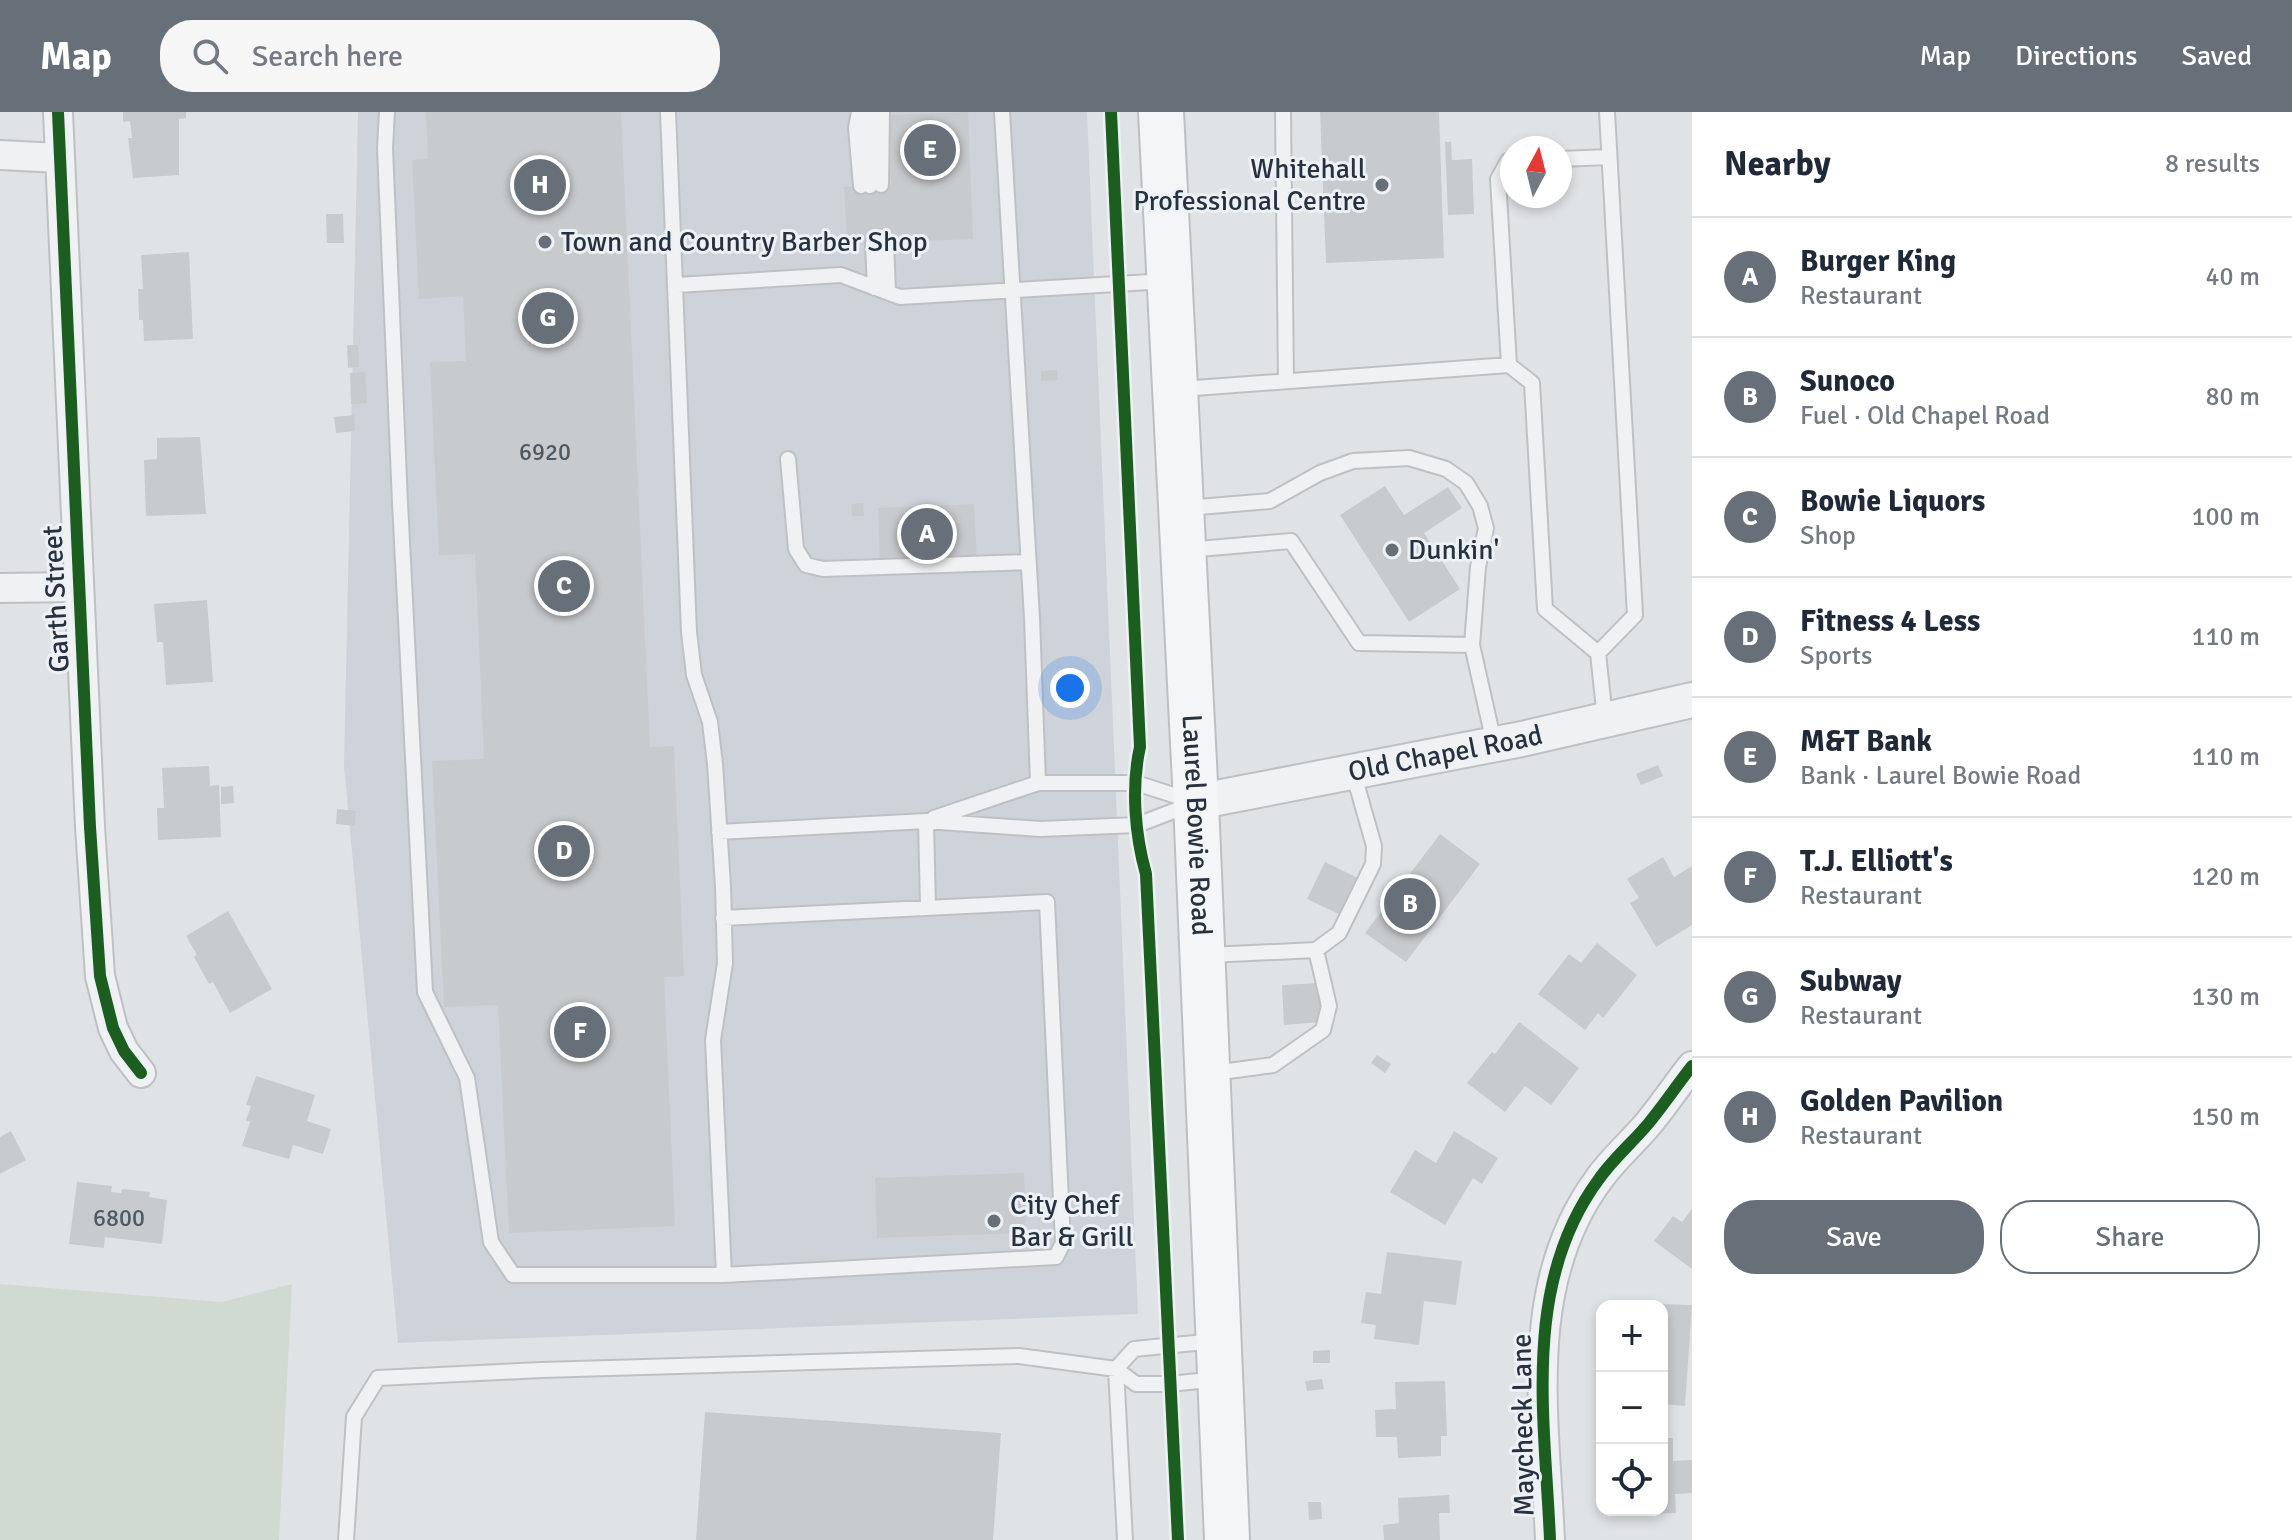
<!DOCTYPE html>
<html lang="en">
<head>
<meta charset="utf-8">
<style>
	:root { --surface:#fff; --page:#f6f6f7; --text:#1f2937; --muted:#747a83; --line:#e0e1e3; --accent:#677079 }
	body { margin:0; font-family:Signika,sans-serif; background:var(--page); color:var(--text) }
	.controls { position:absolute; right:24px; bottom:24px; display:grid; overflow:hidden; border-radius:16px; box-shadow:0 4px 12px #0003 }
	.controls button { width:72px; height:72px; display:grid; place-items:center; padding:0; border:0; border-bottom:2px solid var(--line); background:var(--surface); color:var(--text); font:40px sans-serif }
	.compass { position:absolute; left:1500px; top:24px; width:72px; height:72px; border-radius:50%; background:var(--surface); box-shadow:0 4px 12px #0003; rotate:7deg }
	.you { position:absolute; left:1070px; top:576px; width:28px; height:28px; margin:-20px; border:6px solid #fff; border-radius:50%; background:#1a73e8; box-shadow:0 0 0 12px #1a73e833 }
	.badge { display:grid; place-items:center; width:52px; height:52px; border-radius:50%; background:var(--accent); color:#fff; font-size:26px; font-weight:700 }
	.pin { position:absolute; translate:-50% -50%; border:4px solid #fff; box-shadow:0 2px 8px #0006 }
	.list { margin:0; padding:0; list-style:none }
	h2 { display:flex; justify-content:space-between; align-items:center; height:104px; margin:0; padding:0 32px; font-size:34px }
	h2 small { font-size:26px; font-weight:400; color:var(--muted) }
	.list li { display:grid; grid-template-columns:52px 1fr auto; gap:24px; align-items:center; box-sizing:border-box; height:120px; padding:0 32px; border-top:2px solid var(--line) }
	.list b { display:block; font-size:30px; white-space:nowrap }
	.list p { margin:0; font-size:26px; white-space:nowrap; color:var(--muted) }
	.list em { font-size:26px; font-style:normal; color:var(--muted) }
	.actions { display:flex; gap:16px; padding:24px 32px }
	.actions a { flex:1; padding:18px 0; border:2px solid var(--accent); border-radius:32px; text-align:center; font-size:28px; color:var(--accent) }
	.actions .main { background:var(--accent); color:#fff }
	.icon { flex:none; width:44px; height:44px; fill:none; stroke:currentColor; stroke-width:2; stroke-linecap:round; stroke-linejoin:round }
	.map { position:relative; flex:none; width:1692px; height:1428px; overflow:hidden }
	header { display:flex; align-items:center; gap:48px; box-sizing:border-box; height:112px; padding:0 40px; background:var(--accent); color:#fff }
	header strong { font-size:38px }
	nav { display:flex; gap:44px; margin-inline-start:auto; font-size:28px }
	.search { width:560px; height:72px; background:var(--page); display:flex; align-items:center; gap:20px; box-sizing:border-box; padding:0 28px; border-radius:32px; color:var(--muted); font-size:30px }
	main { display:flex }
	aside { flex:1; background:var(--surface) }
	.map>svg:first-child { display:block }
</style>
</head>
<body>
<header>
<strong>Map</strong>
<div class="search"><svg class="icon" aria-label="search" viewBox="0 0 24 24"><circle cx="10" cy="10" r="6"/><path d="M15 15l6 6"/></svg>Search here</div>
<nav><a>Map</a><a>Directions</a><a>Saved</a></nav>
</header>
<main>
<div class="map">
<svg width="1692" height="1428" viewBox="0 0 1692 1428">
	<rect width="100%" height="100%" fill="#e0e3e5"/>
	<!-- built -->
	<path fill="#cdd3d9" d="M358,0h729l51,1202 -740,29 -54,-577z"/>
	<!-- green -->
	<path fill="#d1dad0" d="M0,1172l222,18 70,-18 -13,256h-279z"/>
	<!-- building -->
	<path fill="#c8cbcd" d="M123,0h63v6l-7,1v56l-46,3 -5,-40h4l-2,-17 -7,1z
		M426,0h195l29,635 24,-1 10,230 -20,1 11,249 -166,7 -11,-228 -54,2 -12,-246 52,-2 -9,-205 -36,1 -9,-193 36,-1 -3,-65 -44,3 -7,-139 16,-1z
		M968,0l5,127 -126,5 -3,-57 47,-2 -3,-70z
		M1320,0h119l5,146 -118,5z
		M1445,30h6l1,18 20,-1 2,55 -26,1z
		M326,102h17l1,29h-17z
		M189,140l4,87 -49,2 -1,-21h-4l-1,-31h5l-2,-34z
		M347,233h11l1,22 -11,1z
		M1057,258l1,10 -17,1v-10z
		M365,260l2,31 -16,1 -1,-31z
		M354,303l1,16 -19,2 -2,-16z
		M200,325l6,77 -60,2 -2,-56 13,-1v-21z
		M1385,374l19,29 44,-28 14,21 -38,25 36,56 -51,33 -69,-107z
		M863,391l1,13h-12l-1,-12z
		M974,392l3,57 -97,4 -2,-57z
		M207,488l6,82 -47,3 -3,-43h-6l-3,-38z
		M1658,653l5,11 -22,9 -5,-11z
		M209,654l1,20 9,-1 2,52 -63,3 -1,-32h7l-2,-40z
		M233,674l1,17 -13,1v-17z
		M337,697l19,2 -1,15 -19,-2z
		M1440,722l40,30 -74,98 -41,-29z
		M1663,745l11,20 18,-11v59l-36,22 -26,-44 9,-5 -12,-19z
		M1325,750l35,17 -17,37 -36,-17z
		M228,799l44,78 -42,24 -17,-31 -4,2 -15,-27 3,-2 -11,-19z
		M1597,831l40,32 -34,43 -5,-5 -13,17 -47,-36 31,-40 12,9z
		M1319,871l2,39 -37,3 -2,-40z
		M1519,910l60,46 -28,37 -26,-19 -20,26 -38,-29 25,-31 3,2z
		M1377,943l14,9 -6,9 -14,-10z
		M256,964l59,19 -8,26 24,8 -8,25 -30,-9 -4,14 -47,-13 8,-24 -4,-2 5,-14 -5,-1z
		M11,1019l15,29 -26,14v-37z
		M1454,1019l44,27 -16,26 -9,-6 -28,47 -55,-33 25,-42 21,13z
		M1024,1061l2,60 -149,5 -2,-60z
		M77,1070l35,4 -1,6 10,1 1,-4 28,3 -1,5 18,3 -5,44 -57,-7 -1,11 -35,-4z
		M1692,1097v60l-38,-28 19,-25 9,6z
		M1387,1140l75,9 -6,44 -32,-4 -5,44 -45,-6 2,-14 -15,-2 5,-31 15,2z
		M1662,1192l30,1 -7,101 -23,-2z
		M1330,1238v13h-17v-12z
		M1322,1267l2,10 -17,2 -2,-10z
		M1445,1269l2,55h-6v20l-43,2 -1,-21h-21l-1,-27 21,-1 -1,-27z
		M705,1300l296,21 -8,107h-297z
		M1662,1326h11v23l19,-1v33l-17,1 1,19 -51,2v-5h37z
		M1449,1383l1,18h-11l1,27h-56l-1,-15 16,-2 -1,-25z
		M1308,1390h13l1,17 -13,1z"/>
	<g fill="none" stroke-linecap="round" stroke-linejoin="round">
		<!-- service casing -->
		<g stroke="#bec1c3" stroke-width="18">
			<path id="service" d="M387,0l-2,36 15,355 25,489 42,86 24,164 22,33h211l332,-18 7,-14 -16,-341 -324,16
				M668,0l21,520 5,43 16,47 5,42 8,122 2,77 -12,77 11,235
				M859,0l-3,16 5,58
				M868,0l2,74
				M1002,0l30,506 6,165
				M1283,0l3,269
				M1560,47l49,-2
				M881,73l1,-73
				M886,130l2,50
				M873,131l2,45
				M677,173l164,-10 59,22 267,-16
				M1509,253l-11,-186 10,-18h4
				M1181,277l328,-24 23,18 13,226 53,44 7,66
				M788,347l8,90 10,16 17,4 206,-7
				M1187,396l83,-7 50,-28 33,-12 56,-3 37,11 20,14 14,23 6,22 -8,39 -6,78 22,98
				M1187,438l104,-9 68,102 113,2
				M1598,541l37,-38 -28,-503
				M934,706l104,-35h98l56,18
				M926,709l2,87
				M719,720l207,-11 114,8 97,-4 55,-21
				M1209,843l107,-5 23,-17 34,-69 1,-18 -21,-74
				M1214,961l59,-8 50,-35 6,-24 -13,-56
				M346,1428l8,-123 24,-39 163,-8 478,-14 97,13 20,15h33l49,-5
				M1125,1428l-9,-171 18,-20 81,-8"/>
		</g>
		<!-- minor casing -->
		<g stroke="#bec1c3" stroke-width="32">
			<path id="minor" d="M58,0l32,715 10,149 13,52 11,23 17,22
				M0,43l59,3
				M0,476l79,-1
				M1550,1428c-5,-122 -29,-256 49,-361 14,-20 33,-36 49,-55 15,-18 29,-39 44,-58"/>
		</g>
		<!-- tertiary casing -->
		<g stroke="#bec1c3" stroke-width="38">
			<g id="tertiary">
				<path id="s1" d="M1196,690l326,-63 170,-39"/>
			</g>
		</g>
		<!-- primary casing -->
		<g stroke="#bcc0c3" stroke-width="48">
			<g id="primary">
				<path id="s2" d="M1161,0l35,690 31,738"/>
			</g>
		</g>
		<!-- service -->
		<use href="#service" stroke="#eff1f2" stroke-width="14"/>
		<!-- minor -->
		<use href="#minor" stroke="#eff1f2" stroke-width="28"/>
		<!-- tertiary -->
		<use href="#tertiary" stroke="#eff1f2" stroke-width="34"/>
		<!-- primary -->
		<use href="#primary" stroke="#f4f5f6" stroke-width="44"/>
		<!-- cycleway casing -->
		<g stroke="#edf1f5" stroke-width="17">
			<path id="cycleway" d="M58,0l32,715 10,149 13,52 11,23 17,22
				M1111,0l29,635c-9,40 -5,88 6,127l32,666
				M1550,1428c-5,-122 -29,-256 49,-361 14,-20 33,-36 49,-55 15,-18 29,-39 44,-58"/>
		</g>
		<!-- cycleway -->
		<use href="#cycleway" stroke="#1b5e20" stroke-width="12"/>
	</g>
	<!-- markers -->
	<g fill="#677079" stroke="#edf1f5" stroke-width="3">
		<circle cx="1382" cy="73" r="8"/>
		<circle cx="545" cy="130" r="8"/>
		<circle cx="1392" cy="438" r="8"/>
		<circle cx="994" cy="1109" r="8"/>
	</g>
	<g text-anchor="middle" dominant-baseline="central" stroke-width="6" stroke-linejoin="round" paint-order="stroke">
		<!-- number labels -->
		<g font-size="24" fill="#4f5963">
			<text x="545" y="340">6920</text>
			<text x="119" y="1106">6800</text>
		</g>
		<!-- poi labels -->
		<g font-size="28" fill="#26323f" stroke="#edf1f5" text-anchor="start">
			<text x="1366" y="57" text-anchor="end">Whitehall<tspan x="1366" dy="32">Professional Centre</tspan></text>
			<text x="561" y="130">Town and Country Barber Shop</text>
			<text x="1408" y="438">Dunkin'</text>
			<text x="1010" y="1093">City Chef<tspan x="1010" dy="32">Bar &amp; Grill</tspan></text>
		</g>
		<!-- street labels -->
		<g font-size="28" fill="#26323f" stroke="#edf1f5">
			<text transform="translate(56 487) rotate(-93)">Garth Street</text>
			<text stroke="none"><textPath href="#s1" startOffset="254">Old Chapel Road</textPath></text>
			<text stroke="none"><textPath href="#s2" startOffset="714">Laurel Bowie Road</textPath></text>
			<text transform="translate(1523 1313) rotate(-91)">Maycheck Lane</text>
		</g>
	</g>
</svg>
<div class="controls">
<button>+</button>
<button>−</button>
<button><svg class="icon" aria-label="locate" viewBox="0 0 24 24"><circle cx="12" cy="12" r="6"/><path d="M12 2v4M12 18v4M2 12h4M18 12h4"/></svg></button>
</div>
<svg class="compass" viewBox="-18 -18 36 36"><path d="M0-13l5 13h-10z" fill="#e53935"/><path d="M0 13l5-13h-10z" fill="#747a83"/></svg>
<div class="you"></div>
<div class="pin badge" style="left:927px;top:422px">A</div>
<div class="pin badge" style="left:1410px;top:792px">B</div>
<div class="pin badge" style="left:564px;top:474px">C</div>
<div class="pin badge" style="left:564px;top:739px">D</div>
<div class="pin badge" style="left:930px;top:38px">E</div>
<div class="pin badge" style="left:580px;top:920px">F</div>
<div class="pin badge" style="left:548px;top:206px">G</div>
<div class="pin badge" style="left:540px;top:73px">H</div>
</div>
<aside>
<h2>Nearby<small>8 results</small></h2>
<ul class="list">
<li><span class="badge">A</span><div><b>Burger King</b><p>Restaurant</p></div><em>40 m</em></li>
<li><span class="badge">B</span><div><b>Sunoco</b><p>Fuel · Old Chapel Road</p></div><em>80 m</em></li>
<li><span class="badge">C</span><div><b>Bowie Liquors</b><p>Shop</p></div><em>100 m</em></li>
<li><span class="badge">D</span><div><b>Fitness 4 Less</b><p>Sports</p></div><em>110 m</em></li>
<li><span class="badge">E</span><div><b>M&amp;T Bank</b><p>Bank · Laurel Bowie Road</p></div><em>110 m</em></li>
<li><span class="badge">F</span><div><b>T.J. Elliott's</b><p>Restaurant</p></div><em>120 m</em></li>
<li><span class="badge">G</span><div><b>Subway</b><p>Restaurant</p></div><em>130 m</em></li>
<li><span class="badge">H</span><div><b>Golden Pavilion</b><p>Restaurant</p></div><em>150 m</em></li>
</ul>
<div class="actions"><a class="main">Save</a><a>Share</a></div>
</aside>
</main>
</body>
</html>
